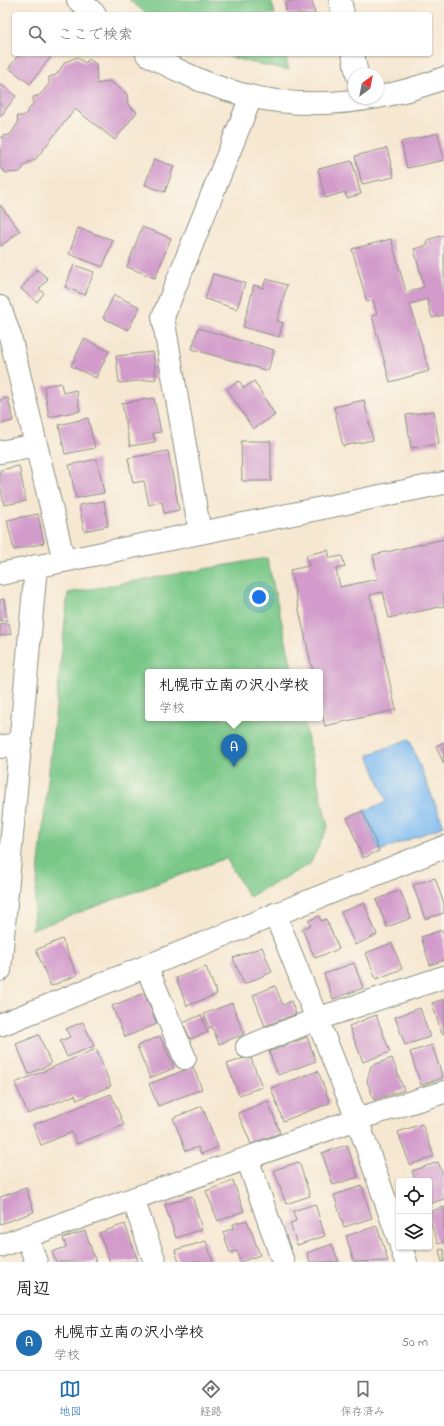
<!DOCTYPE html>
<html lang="ja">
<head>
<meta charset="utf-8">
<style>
	:root { --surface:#fff; --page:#f6f6f6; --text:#202124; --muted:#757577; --line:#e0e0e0; --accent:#1f6fb2 }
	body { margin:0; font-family:"Indie Flower","Klee One",sans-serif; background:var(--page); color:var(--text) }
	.controls { position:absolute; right:12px; bottom:12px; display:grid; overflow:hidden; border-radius:4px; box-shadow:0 1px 3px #0004 }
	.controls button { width:36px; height:36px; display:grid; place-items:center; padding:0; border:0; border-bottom:1px solid var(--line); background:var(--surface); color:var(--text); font:20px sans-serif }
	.compass { position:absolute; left:348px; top:68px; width:36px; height:36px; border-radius:50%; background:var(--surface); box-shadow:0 1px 3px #0004; rotate:32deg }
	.you { position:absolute; left:259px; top:597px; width:14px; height:14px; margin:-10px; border:3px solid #fff; border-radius:50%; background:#1a73e8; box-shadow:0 0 0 6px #1a73e833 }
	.badge { display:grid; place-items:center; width:26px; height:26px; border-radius:50%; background:var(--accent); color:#fff; font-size:13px; font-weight:700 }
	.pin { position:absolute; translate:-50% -33px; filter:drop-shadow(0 1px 2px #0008) }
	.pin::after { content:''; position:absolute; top:21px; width:14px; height:12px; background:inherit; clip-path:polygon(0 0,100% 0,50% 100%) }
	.popup { position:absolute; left:145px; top:669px; width:178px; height:52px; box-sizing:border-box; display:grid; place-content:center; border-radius:4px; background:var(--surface); filter:drop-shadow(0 1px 3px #0005); font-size:13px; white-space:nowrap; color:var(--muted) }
	.popup b { font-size:15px; color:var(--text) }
	.popup::after { content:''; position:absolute; left:50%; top:100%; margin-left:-8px; border:8px solid transparent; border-top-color:var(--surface) }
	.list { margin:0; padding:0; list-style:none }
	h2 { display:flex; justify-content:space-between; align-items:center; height:52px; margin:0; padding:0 16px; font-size:17px }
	h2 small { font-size:13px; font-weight:400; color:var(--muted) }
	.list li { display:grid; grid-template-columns:26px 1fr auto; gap:12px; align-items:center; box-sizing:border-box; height:56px; padding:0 16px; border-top:1px solid var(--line) }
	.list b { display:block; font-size:15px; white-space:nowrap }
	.list p { margin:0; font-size:13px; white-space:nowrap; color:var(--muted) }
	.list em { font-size:13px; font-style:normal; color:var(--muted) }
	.icon { flex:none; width:22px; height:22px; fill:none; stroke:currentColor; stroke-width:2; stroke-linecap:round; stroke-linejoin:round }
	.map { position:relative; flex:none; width:444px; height:1262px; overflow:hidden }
	.search { position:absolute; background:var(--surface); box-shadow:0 1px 3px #0004; left:12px; right:12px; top:12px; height:44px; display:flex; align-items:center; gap:10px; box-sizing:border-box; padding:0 14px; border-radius:4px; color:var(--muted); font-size:15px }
	.sheet { height:108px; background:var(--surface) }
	nav { display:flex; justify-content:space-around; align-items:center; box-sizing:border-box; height:56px; border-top:1px solid var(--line); background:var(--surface); font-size:11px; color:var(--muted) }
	nav a { display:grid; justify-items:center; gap:2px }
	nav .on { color:var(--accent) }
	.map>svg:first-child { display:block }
</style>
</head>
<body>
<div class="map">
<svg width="444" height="1262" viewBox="0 0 444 1262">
	<rect width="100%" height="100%" fill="#fbf7ec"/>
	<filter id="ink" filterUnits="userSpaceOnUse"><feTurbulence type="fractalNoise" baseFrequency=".025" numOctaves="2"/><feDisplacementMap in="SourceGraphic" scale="8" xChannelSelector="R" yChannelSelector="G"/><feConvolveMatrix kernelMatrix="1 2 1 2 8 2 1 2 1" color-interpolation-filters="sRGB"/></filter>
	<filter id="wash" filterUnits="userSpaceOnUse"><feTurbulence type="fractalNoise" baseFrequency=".012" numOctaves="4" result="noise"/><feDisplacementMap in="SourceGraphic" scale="16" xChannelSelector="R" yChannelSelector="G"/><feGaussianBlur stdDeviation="0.9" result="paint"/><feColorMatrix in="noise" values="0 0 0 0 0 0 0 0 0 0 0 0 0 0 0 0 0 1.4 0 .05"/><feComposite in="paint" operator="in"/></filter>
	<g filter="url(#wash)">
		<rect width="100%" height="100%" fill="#f6e7d1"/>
		<!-- green -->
		<path fill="#79c888" stroke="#4c825e" d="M129,0h142l4,14h-128z
			M222,54h63l4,16 -45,-9z
			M267,558l26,114h-145v46h155l25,109 -18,37 -61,33 -23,-39 -194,72 36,-337z"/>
		<!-- water -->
		<path fill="#7fbbf1" stroke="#4f7c92" d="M409,739l35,87 -65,25 -16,-40 24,-9 -19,-47z"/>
		<g id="blocks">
			<!-- building -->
			<path fill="#d29bcb" d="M299,0h13l3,14h-28l-2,-11z
				M19,54h34l-23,30 -21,-16z
				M77,57l8,6 4,-4 7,5 1,20 13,-3 17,13 1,11 9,7 -22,28 -40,-31 -40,51 -8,3 -7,9 -14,1 -6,-5v-21l3,-4 -1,-7 8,-1 8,-12 -1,-7h7l9,-12v-7l7,-2 9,-11v-7l7,-2 9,-13z
				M0,83l16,13 -16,21z
				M438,133l6,27 -37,8 -6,-26z
				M387,148l7,29 -32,7 -7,-28z
				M154,159l20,7 -9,26 -20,-7z
				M352,161l9,33 -14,4 -2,-6 -20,6 -7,-29z
				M0,205l20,26 -19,15 -1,-1z
				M142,227l29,11 -16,40 -28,-11z
				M78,228l35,12 -10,27 -34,-13z
				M444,235v80l-12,3 -5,-19 -17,5 19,67 -39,11 -18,-66 5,-2 -4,-14 -6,2 -15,-53 39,-10 15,53 18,-5 -10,-38 14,-4 -1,-5z
				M74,265l20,7 -9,23 -20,-8z
				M37,269l11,10 -9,10 5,4 -7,9 -16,-13z
				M213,274l32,9 -8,26 -32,-10z
				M266,279l21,6 -10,36 6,2 -4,14 -36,-10 11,-42 9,3z
				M114,295l26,12 -12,23 -25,-12z
				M198,328l76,22 -6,21 -76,-22z
				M84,339l25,12 -13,27 -25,-12z
				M153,352l3,27 -37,4 -3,-27z
				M239,381l5,7 10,-7 21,34 -22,14 -26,-40z
				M61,383l2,10 13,-3 4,21 -31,6 -5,-31z
				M8,398l5,23 -13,3v-24z
				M154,398l7,34 -8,1 2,9 -25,4 -8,-43z
				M364,400l9,40 -30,6 -9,-39z
				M434,411l5,33 -28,4 -5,-33z
				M88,418l7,30 -30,6 -6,-29z
				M241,441h30v40h-29z
				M168,451l11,59 -15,3 -2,-11 -13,3 -5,-24 -11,2 -5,-25z
				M97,459l7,34 -28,5 -7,-33z
				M19,466l7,35 -22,4 -4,-20v-15z
				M104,501l4,25 -24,5 -5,-26z
				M38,514l6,29 -30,7 -7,-30z
				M444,539v67l-55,12 -6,-26 -13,3 26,115 -71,16 -5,-21v-33h-7l-23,-102 19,-4 -3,-11 22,-5 2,8 12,-2 3,11 -9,2 4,18 38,-8 -5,-24z
				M4,599l3,21 -7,1v-21z
				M9,623l2,11 -11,2v-12z
				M444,742v22l-8,-18z
				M363,811l16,40 -16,7 -16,-40z
				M435,878l9,26v9l-19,6 -12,-34z
				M400,890l11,28 -24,9 -11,-27z
				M364,903l13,32 -22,10 -14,-33z
				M319,916l2,5 5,-2 13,30 -24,9 -13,-29 9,-4 -3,-4z
				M442,930l2,6v24l-14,5 -9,-28z
				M62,939l15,36 -26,11 -15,-36z
				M392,943l10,26 -26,10 -10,-26z
				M262,947l10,25 -28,12 -11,-26z
				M354,963l9,25 -30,11 -9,-25z
				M206,967l11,27 -30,12 -11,-28z
				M275,986l8,19 8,-4 5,13 -31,12 -12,-31z
				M144,993l13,31 -32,13 -13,-31z
				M444,999v34l-2,1 -10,-31z
				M232,1003l12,31 -25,10 -7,-17 -3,1 -5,-14z
				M420,1008l10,29 -25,8 -10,-28z
				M201,1015l7,17 -18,7 -7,-16z
				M376,1015l14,37 -27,10 -14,-36z
				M83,1022l11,24 -27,11 -7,-16 10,-4 -4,-8z
				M39,1035l12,29 -22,10 -13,-30z
				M160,1036l14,32 -24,10 -13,-32z
				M307,1037l9,24 -38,14 -9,-23z
				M432,1045l11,33 -22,7 -11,-33z
				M96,1049l15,37 -34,14 -2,-5 -47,19 -13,-31z
				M250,1056l12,31 -23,8 -12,-31z
				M392,1058l12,32 -30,10 -7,-19 4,-15z
				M193,1067l9,22 -44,17 -9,-22z
				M318,1071l12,32 -47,18 -12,-33z
				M111,1094l13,31 -47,19 -5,-12 -31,13 -8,-20z
				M268,1101l12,32 -29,11 -13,-31z
				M202,1106l16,41 -17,7 -3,-7 -12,4 -13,-33z
				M422,1124l12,32 -24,9 -12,-33z
				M347,1145l11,32 -25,8 -11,-32z
				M299,1162l11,34 -24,8 -12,-34z
				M438,1162l6,15v22l-15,5v-23h-14l-3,-10z
				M233,1181l11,30 -26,10 -12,-30z
				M362,1186l10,32 -28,9 -10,-32z
				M26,1188l8,24 -34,12v-27z
				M192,1196l10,33 -26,9 -11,-33z
				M315,1204l10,32 -28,9 -7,-22 6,-2 -3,-10z
				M444,1207v35l-6,2 -9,-27v-5z
				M247,1220l13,35 -20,7 -3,-11 -7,2 -7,-21 11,-4 -1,-4z
				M125,1224l13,37 -28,1 -11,-29z
				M377,1226l11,35 -34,1 -8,-26z
				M85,1231l11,31h-40l-4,-10 14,-5 -3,-9z
				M206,1241l7,21h-34l-4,-12z
				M332,1244l7,18h-29l-3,-9z
				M444,1249v13h-2l-3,-12z"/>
		</g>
	</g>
	<g filter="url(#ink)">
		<use href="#blocks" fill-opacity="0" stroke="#8a9282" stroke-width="1"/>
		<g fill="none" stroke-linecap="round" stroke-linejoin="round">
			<!-- minor casing -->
			<g stroke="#8a9282" stroke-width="24">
				<path id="minor" d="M78,0l17,14
					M340,0l3,14
					M147,54c11,7 24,13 35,18 85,42 175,39 262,6
					M353,54l4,20
					M0,307l10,29 54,225
					M0,452l36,-7
					M200,533l-37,-216 88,-220
					M0,574l444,-91
					M0,747l21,-4
					M275,914l82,205 42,121
					M146,966l39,92
					M0,970l36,-404
					M0,1025l444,-178
					M247,1047l70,-28 127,-42
					M247,1158l36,104
					M133,1199l22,63
					M27,1236l9,26
					M0,1246l357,-127 87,-27
					M401,1247l5,15"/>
			</g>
			<!-- minor -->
			<use href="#minor" stroke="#fff" stroke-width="22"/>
		</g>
	</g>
</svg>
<div class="controls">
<button><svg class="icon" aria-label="locate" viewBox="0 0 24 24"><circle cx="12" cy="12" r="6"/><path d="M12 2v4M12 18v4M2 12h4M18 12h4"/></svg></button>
<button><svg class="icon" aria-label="layers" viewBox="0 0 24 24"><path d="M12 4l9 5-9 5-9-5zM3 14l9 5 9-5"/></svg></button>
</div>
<svg class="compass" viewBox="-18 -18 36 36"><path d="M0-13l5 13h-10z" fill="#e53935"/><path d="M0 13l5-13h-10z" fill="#757577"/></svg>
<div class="you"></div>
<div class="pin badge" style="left:234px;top:767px">A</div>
<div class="popup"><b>札幌市立南の沢小学校</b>学校</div>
<div class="search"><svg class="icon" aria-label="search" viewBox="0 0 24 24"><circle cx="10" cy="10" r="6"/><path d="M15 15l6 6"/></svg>ここで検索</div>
</div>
<section class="sheet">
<h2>周辺<small></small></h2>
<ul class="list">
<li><span class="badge">A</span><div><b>札幌市立南の沢小学校</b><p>学校</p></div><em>50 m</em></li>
</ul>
</section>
<nav>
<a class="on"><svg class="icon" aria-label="map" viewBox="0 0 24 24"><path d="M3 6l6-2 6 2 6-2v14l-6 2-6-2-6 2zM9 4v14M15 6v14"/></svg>地図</a>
<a><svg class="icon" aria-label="directions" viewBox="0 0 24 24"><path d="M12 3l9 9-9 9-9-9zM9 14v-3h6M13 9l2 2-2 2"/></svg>経路</a>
<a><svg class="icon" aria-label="saved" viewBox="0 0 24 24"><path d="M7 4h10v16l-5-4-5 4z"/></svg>保存済み</a>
</nav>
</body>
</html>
